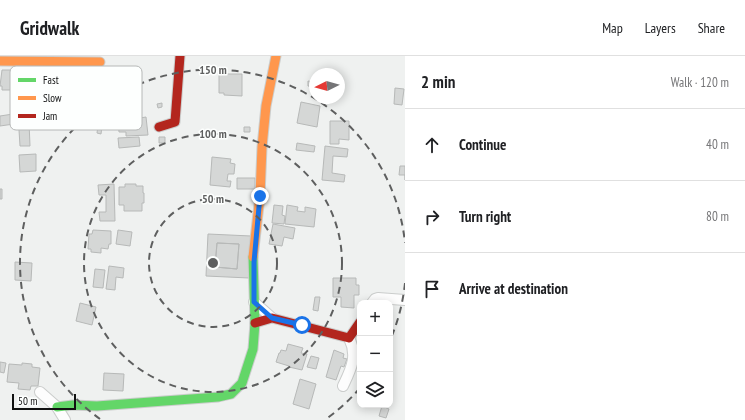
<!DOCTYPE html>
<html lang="en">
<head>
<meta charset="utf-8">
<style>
	:root { --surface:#fff; --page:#f2f2f2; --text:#202124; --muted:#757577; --line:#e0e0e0 }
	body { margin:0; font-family:"PT Sans Narrow",sans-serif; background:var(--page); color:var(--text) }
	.controls { position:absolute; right:12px; bottom:12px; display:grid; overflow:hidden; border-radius:8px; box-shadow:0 2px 10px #0003 }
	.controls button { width:36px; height:36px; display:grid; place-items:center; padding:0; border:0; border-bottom:1px solid var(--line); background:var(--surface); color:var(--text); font:20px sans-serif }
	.compass { position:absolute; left:309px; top:12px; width:36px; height:36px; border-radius:50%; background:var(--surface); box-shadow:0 2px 10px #0003; rotate:265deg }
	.scale { position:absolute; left:12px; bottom:10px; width:64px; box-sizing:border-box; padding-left:4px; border:2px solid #101111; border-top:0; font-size:11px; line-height:14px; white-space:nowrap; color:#101111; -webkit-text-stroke:3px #fdfffe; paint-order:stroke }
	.stop { position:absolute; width:12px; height:12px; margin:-9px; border:3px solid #1a73e8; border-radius:50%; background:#fff }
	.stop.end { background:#1a73e8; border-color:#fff; box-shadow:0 1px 4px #0008 }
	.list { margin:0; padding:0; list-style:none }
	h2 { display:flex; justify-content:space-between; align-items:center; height:52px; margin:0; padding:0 16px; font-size:17px }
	h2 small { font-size:13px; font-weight:400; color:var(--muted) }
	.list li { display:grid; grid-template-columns:26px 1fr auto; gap:12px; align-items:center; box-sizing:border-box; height:72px; padding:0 16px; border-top:1px solid var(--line) }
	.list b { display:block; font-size:15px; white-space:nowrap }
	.list em { font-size:13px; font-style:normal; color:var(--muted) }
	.icon { flex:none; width:22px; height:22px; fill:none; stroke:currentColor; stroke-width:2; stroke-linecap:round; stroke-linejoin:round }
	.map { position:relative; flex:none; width:405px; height:364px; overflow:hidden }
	header { display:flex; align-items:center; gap:24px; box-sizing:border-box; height:56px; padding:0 20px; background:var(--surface); border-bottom:1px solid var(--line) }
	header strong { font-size:19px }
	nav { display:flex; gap:22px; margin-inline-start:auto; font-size:14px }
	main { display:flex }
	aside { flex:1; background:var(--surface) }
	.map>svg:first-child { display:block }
</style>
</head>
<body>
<header>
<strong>Gridwalk</strong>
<nav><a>Map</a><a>Layers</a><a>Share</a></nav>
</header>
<main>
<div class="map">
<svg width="405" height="364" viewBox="0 0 405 364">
	<rect width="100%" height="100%" fill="#eff1f0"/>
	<!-- building -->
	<path fill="#d5d7d6" stroke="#b7b9b8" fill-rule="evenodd" d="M88,9l6,5 -4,5 4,4 -3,5 -11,-9z
		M2,14h10v2h4v18h-14v-4h-2z
		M219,18h23v22l-18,-1v-2h-5z
		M308,25l7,1v5l-7,-1z
		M395,32l9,1 -2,16 -8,-1z
		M301,46l19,4 -3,21 -20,-4z
		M162,47v4l-4,1 -1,-4z
		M139,50l1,12 6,-1 2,18 -22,1v-4h-7l-2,-24z
		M34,57l1,8 -6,1 1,24h-10l-2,-32z
		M13,58l1,10 -14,2v-10z
		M330,65h19v19l-10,-1v5h-9z
		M98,69l4,1 -1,8 -4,-1z
		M244,71h6v5h-6z
		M139,81l1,9 -21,2 -1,-10z
		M159,81h6v6h-6z
		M297,87l18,3 -1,6 -18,-2z
		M325,90l23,3 -1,8 -14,-1 -1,17 13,2 -1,7 -22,-2z
		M36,98v17l-16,1 -1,-17z
		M212,101l19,2 -1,4 5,1 -1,10h-6l-1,7h4l-1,6 -20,-2z
		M400,110h5v14v-5h-6z
		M237,122h18v11h-18z
		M114,128l1,37h-15l-1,-9h7v-17h-7l-1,-10z
		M125,128h11v2h7v7h1v10h-2v8h-18v-6h-5v-18h6z
		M0,133h2v10h-2z
		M274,149l9,1 -1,9 3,1 -1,8 -12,-1z
		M287,149l11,2 -1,4 8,1v-5l11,2 -2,18 -29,-3z
		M273,168l22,4 -2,11 -9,-2 -2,9 -13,-2z
		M93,174l18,1v13h-2l-1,5 -7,-1v5l-10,-1v-3h-3l1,-15h3z
		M118,174l14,2 -2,14 -14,-2z
		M208,178l43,2 -2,42 -43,-2zM217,187l22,1 -2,25 -22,-2z
		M217,187l22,1 -2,25 -22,-2z
		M15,206l17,1 -1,18 -16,-1z
		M109,210l15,2 -1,10 -7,-1 -1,13 -9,-1z
		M95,213l10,1 -2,18 -10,-1z
		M333,222h23v7h3v10h-5v13l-13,-1v-10h-8z
		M315,241h5l-2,14 -5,-1z
		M80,247l16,4 -4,18 -16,-4z
		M288,288l15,4 -2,5 6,1 -5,16 -13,-3v-1l-13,-4 3,-9h1l1,-3 5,1z
		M334,294l10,4 -1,4 4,1 -3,8 -3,-1 -5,14 -10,-3z
		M311,300l8,2 -3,11 -9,-2z
		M0,306l6,1 -2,10 -4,-1z
		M22,307l10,1v3l8,1 -2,18h-7l-1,4 -12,-1 1,-6 -12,-1 2,-18 13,1z
		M104,317l20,1 -1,17 -20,-1z
		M300,323l16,5 -7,25 -16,-5z
		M382,350l7,3 -3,9 -7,-2z"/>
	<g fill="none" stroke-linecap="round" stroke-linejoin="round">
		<!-- street casing -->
		<g stroke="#cbcdcc" stroke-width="12">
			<path id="street" d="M254,246l18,16
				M372,247l3,-4 3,-1 27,2
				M343,330c8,-17 15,-30 6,-48
				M40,336l17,15 8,13"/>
		</g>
		<!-- fast casing -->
		<g stroke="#cbcdcc" stroke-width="11">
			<path id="fast" d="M57,351l16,-2 24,1 121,-9 13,-3 11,-11 11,-34 2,-26 -2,-66"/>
		</g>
		<!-- slow casing -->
		<g stroke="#cbcdcc" stroke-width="11">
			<path id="slow" d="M0,5l100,1
				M253,201l7,-61 2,-49 4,-41 10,-50"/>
		</g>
		<!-- jam casing -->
		<g stroke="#cbcdcc" stroke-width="11">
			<path id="jam" d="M159,71l16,-5 5,-66
				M255,267l17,-5 77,20 11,-16"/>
		</g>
		<!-- street -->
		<use href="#street" stroke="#fdfdfd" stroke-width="10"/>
		<!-- fast -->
		<use href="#fast" stroke="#63d668" stroke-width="9"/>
		<!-- slow -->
		<use href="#slow" stroke="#ff974d" stroke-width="9"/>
		<!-- jam -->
		<use href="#jam" stroke="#b3261e" stroke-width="9"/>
	</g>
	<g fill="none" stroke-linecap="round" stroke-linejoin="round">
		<!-- route -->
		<path stroke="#1a73e8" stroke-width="5" d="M260,140l-6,66v40l18,16 30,7"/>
	</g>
	<!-- distance rings -->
	<g fill="none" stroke="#5e5f5f" stroke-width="2" stroke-dasharray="7 5">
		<circle cx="213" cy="207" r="64"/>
		<circle cx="213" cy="207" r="129"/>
		<path d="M405 227A193 193 0 0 1 391 282M360 332A193 193 0 0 1 326 363M100 363A193 193 0 1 1 405 187"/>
	</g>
	<!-- legend -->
	<rect x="10" y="10" width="132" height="64" rx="6" fill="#fdfffe" stroke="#b6b8b7" stroke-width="1"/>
	<rect x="18" y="22" width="18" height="4" fill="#63d668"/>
	<rect x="18" y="40" width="18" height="4" fill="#ff974d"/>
	<rect x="18" y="58" width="18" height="4" fill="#b3261e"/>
	<g font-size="11" fill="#101111">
		<text x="43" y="28">Fast</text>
		<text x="43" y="46">Slow</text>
		<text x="43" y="64">Jam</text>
	</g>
	<circle cx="213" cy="207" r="6" fill="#5e5f5f" stroke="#fdfffe" stroke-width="2"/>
	<g font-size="12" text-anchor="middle" font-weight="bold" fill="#5e5f5f" stroke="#fdfffe" stroke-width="3" stroke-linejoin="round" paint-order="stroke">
		<text x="213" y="18">150 m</text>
		<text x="213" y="82">100 m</text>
		<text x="213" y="147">50 m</text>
	</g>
</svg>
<div class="controls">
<button>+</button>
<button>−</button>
<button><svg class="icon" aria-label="layers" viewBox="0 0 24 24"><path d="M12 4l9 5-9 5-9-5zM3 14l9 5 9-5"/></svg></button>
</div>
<svg class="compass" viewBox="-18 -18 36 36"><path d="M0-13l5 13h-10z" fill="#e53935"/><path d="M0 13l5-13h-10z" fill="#757577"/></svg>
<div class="scale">50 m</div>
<div class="stop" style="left:302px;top:269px"></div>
<div class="stop end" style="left:260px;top:140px"></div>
</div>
<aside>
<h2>2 min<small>Walk · 120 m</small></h2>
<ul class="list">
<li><svg class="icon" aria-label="ahead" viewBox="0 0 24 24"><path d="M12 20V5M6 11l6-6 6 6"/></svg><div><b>Continue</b></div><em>40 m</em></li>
<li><svg class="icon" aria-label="right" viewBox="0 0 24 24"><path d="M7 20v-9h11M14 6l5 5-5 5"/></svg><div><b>Turn right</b></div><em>80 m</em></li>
<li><svg class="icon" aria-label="arrive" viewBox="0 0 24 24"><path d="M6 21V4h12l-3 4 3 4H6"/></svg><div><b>Arrive at destination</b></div></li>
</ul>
</aside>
</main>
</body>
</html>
